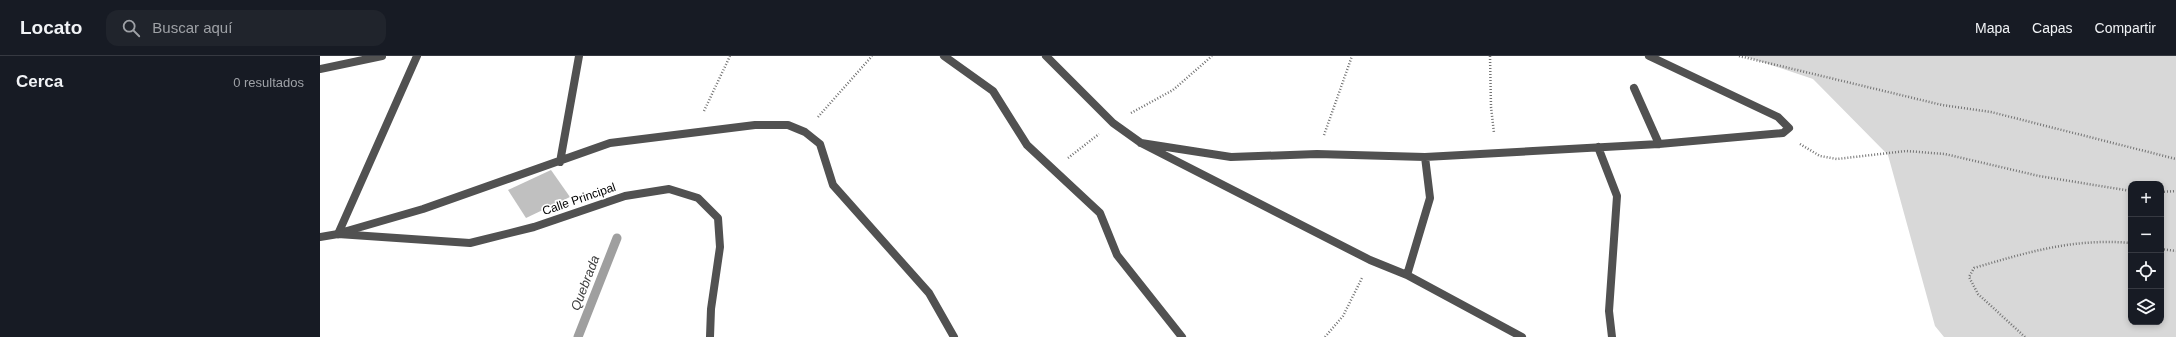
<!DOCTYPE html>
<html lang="es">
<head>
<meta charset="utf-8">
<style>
	:root { --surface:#171b24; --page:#20242c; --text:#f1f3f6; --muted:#9ea1a6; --line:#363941 }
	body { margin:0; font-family:Arial,sans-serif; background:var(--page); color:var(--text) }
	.controls { position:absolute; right:12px; bottom:12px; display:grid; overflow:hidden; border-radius:8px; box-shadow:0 2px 6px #0003 }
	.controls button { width:36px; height:36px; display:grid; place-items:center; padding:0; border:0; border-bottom:1px solid var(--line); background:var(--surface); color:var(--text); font:20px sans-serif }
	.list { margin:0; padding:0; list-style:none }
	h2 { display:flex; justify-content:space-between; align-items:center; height:52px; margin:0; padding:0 16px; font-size:17px }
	h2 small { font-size:13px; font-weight:400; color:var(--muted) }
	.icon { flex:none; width:22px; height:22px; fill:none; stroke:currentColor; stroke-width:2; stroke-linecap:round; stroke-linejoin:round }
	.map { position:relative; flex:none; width:1856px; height:281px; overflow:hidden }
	header { display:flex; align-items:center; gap:24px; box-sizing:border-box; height:56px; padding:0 20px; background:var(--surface); border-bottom:1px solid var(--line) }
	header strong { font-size:19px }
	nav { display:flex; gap:22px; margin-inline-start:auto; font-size:14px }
	.search { width:280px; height:36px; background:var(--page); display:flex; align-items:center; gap:10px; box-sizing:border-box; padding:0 14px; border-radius:12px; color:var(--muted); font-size:15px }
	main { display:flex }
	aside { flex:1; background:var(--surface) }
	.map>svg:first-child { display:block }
</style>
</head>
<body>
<header>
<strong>Locato</strong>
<div class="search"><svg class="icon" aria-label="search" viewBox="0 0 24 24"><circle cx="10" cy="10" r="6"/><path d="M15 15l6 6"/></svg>Buscar aquí</div>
<nav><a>Mapa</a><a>Capas</a><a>Compartir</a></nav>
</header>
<main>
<aside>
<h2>Cerca<small>0 resultados</small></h2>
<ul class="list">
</ul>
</aside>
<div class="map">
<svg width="1856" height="281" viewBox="0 0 1856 281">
	<rect width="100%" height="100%" fill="#fff"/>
	<!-- green -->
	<path fill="#d8d8d8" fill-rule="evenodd" d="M1424,0h432v281h-232l-9,-11 -47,-171 -75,-76zM1811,128h30v138h-30z"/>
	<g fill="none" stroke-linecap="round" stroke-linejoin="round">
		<!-- stream -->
		<path stroke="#9f9f9f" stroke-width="9" d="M258,281l39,-99"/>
	</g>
	<!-- building -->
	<path fill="#c0c0c0" d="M231,114l19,27 -44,21 -18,-28z"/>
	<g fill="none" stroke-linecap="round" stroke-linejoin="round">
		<!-- path -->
		<path stroke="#737373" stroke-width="2.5" stroke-dasharray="1 2" stroke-linecap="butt" d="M1170,0l1,51 3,26
			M1419,0l203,49 49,7 185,47
			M384,55l26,-55
			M811,57l42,-23 39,-34
			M498,61l54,-61
			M1004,79l28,-79
			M1480,88l20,12 17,3 69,-8 39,3 94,22 92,15
			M748,102l31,-24
			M1841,136l15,-1
			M1841,193l15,2
			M1005,281l18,-21 19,-38
			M1705,281l-47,-43 -9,-17 5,-9c54,-16 100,-30 157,-25"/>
		<!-- minor -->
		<path stroke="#515151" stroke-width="8" d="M624,0l49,35 34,54 73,68 17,42 65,82
			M726,0l67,67 28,20 229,117 37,15 115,62
			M0,13l62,-13
			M1314,32l25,56
			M821,87l90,14 86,-3 108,3 234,-13 124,-11 6,-5 -11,-11 -129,-61
			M1278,91l19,49 -8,115 3,26
			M240,106l19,-106
			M20,177l83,-24 187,-66 145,-18h33l17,7 15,12 13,41 96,108 25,44
			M18,178l79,-178
			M1087,219l23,-77 -5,-41"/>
		<!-- tertiary -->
		<path stroke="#515151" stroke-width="8" d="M0,181l18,-3 132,9 64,-16 91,-31 44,-7 29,9 20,20 2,29 -9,62 -1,28"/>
	</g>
	<g text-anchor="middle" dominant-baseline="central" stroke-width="3.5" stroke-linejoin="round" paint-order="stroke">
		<!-- street labels -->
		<g font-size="12" fill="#000" stroke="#fff">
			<text transform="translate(259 143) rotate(-19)">Calle Principal</text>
		</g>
		<!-- water labels -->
		<g font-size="13" font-style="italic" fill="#404040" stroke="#fff">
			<text transform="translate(265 227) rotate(-69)">Quebrada</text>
		</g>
	</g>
</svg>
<div class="controls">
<button>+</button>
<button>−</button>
<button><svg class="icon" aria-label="locate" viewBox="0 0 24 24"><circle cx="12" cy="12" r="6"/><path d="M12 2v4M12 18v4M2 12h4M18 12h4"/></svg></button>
<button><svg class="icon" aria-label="layers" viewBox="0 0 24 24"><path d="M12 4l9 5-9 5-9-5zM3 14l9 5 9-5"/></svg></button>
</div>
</div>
</main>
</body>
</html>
